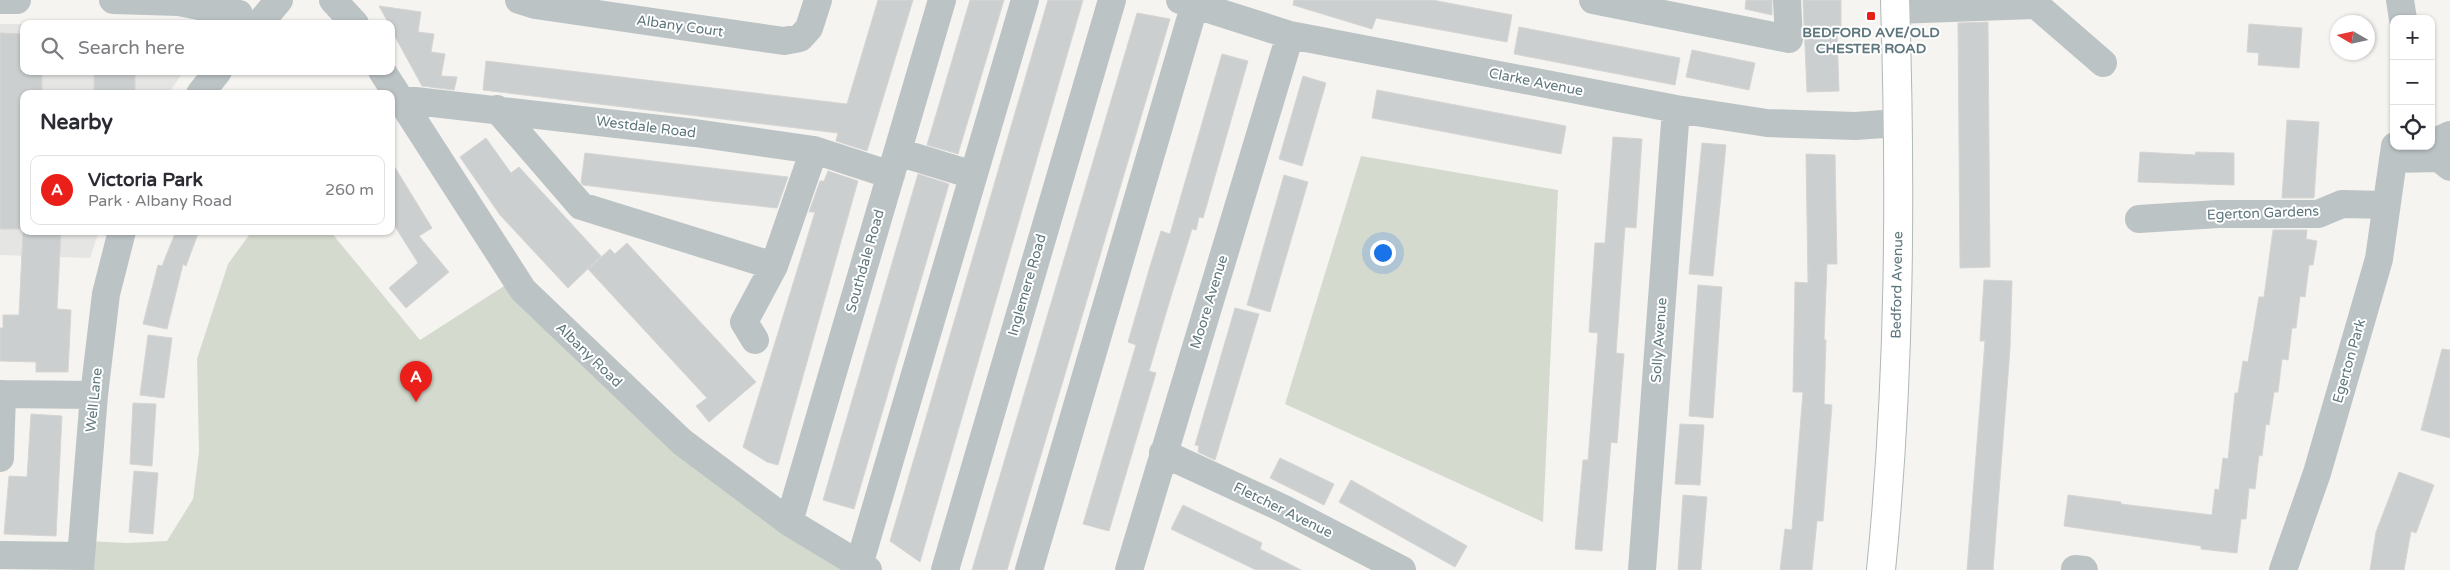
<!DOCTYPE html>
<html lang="en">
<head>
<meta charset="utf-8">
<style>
	:root { --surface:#fff; --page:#f7f7f7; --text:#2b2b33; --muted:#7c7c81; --line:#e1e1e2; --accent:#eb1f1a }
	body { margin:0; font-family:"Varela Round",sans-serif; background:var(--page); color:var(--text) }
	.controls { position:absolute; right:15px; top:15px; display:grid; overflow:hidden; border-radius:10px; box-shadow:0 1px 4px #0004 }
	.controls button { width:45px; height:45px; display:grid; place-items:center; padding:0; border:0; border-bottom:1px solid var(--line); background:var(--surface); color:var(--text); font:25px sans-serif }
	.compass { position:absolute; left:2330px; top:15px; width:45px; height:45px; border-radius:50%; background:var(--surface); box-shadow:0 1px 4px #0004; rotate:279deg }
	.you { position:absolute; left:1382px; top:252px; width:18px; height:18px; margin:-12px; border:4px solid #fff; border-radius:50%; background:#1a73e8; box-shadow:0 0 0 8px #1a73e833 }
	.badge { display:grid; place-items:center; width:32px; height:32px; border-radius:50%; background:var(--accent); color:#fff; font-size:16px; font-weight:700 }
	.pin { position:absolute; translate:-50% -41px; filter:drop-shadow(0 1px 2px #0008) }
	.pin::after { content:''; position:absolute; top:26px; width:18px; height:15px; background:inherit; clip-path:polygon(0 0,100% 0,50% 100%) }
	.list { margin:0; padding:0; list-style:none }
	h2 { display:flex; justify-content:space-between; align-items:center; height:65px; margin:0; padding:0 20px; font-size:21px }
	h2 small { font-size:16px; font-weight:400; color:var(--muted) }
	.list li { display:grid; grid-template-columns:32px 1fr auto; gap:15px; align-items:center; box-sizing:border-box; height:70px; margin:0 10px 10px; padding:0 10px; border:1px solid var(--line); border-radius:10px }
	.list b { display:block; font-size:19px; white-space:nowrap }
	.list p { margin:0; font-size:16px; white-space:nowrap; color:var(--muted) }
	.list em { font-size:16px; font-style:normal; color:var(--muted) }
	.icon { flex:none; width:28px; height:28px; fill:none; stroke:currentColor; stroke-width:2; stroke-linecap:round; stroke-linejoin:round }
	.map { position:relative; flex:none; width:2450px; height:570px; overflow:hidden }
	.search { position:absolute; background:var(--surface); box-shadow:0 1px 4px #0004; left:20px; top:20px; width:375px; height:55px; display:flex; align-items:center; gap:12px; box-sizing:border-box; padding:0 18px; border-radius:10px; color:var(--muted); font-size:19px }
	.panel { position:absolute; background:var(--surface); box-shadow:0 1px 4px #0004; left:20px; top:90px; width:375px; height:145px; border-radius:10px }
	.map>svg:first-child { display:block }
</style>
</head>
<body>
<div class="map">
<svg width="2450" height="570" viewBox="0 0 2450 570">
	<rect width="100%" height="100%" fill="#f5f4f0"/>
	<!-- built -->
	<path fill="#e5e5e4" d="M0,24h24v47h160l-16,23h-144v137h75l-9,27 -90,-3z"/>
	<!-- green -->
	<path fill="#d5dacf" d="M1361,156l197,34 -15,332 -258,-118z
		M252,231h78l90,109 92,-59 7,11 339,278h-772l2,-29 39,2 40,-2 26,-42 6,-47 -2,-93 31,-95z"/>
	<!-- building -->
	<path fill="#cccfd0" stroke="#d6d5d3" d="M878,0h35l-46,151 -31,-10 2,-8 -355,-43 3,-29 361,43z
		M970,0h34l-46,154 -31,-9z
		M1048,0h35l-163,562 -30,-21z
		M1294,0h138l80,15 -5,27 -131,-24 -4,11 -79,-24z
		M1746,0h26v15l-27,-6z
		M1803,0h38v31h-4l2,60 -32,1z
		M379,6l42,6 -3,20 16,2 -3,18 14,2 -4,22 16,1 -3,13 -32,-4 -31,-57v-5h-2z
		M1137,13l33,6 -163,551h-35z
		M1988,22l2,245 -30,1 -2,-245z
		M2249,24l53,4 -3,40 -41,-3 1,-12 -12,-1z
		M1519,27l161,31 -5,27 -161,-31z
		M0,33l24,1v37h18v23h-18v135h-24z
		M1692,50l63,13 -6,27 -63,-13z
		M1222,54l26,7 -45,157 -4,-1 -3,13 -4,-1 -23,74 -20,68 7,2 -47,158 -26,-7 53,-179 -8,-3 23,-79 10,-32 9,3z
		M94,71h41v23h-41z
		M1303,76l23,7 -24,83 -23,-7z
		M1377,90l189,36 -5,28 -189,-36z
		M2287,120l32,2 -5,76h-32z
		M1613,137l29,2 -6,89 -11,-1 -9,126 8,1 -7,89 -6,-1 -9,109 -27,-2 8,-89h5l10,-127 -9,-1 6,-89h10z
		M486,138l25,35 8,-6 82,89 -33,32 -68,-73 -40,-58z
		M1702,143l24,2 -13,131 -24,-2z
		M2140,152l55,3 1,-3 38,1v32l-96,-3z
		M585,153l101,12 102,12 -11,31 -65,-7 -129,-16 -2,-3z
		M1806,154l29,1 2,109h-10l-3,76h2l-2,64 8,1 -9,116h-6l-5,49h-32l5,-41 7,1 11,-138h-10l2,-110 13,1z
		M391,161l41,67 -13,8 30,36 -43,36 -17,-20 29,-25 -27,-43z
		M828,171l30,10 -80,284 -11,-3 -24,-15 72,-235h-6l11,-31h4z
		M918,174l31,10 -95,325 -31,-9z
		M1284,175l24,7 -38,130 -23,-7z
		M2273,230h34l-1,9 11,2 -4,24h-4l-4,32 -5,-1 -4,32h-4l-4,32 -6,-1 -4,33h-4l-5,33 -3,-1 -4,32 -3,-1 -4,34 -6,-1 -3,31h-5l-4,34 -36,-4v-3l-137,-20 4,-31 53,7v2l91,11 3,-26 4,1 4,-32 5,1 7,-66h3l5,-32 5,1 11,-65h5z
		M23,231h38l-4,78 14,1 -3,62h-32v-10l-36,-1v-33h3v-13h16z
		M176,231h23l-13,35 -3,-2 -16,65 -24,-5 15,-59 4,1z
		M627,243l129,139 -47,40 -13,-16 11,-8 -119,-129 22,-20 5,5z
		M1984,280l28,1 -2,68 -17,221h-26l18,-229h-5z
		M1698,285l24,2 -9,131 -24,-2z
		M1235,308l24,6 -44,146 -17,-8 1,-6 -4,-1z
		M148,335l24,3 -8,60 -24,-3z
		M2442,349l8,1v88l-29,-8z
		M133,403l23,1 -4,62 -22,-2z
		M31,414l31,2 -6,120 -52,-2 5,-58 18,1z
		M1680,424l24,1 -4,60 -25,-1z
		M1280,458l54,26 -10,21 -54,-27z
		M134,471l24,2 -5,61 -24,-2z
		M2399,472l35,13 -18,48 -5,-2 -7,39h-34l6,-38z
		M1351,480l116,66 -12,21 -116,-65z
		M1683,495l24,2 -6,73h-23z
		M1183,505l79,38 -2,6 41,21h-45l-85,-41z"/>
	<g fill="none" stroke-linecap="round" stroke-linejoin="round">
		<!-- major casing -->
		<g stroke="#b0b7b9" stroke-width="30">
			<path id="major" d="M1881,570c19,-189 20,-380 14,-570"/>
		</g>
		<!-- minor -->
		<path stroke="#bcc3c5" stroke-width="28" d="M0,0h17
			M113,0l66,2 60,12
			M333,0l22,24
			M519,0l16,5 249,36 16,-3 9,-10 9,-28
			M1180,0l110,35 386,74 91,14 88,3 43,-3
			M1593,0l196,39 -2,-39
			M2400,0l3,19
			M1895,10l141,-5 67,58
			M259,24l20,-24
			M382,71l141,219 159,152 107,80 79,48
			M200,94l18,-23
			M398,99l297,34 119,17 77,25
			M497,109l84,97 193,60 40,-116
			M898,152l75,23
			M2439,158v-18l11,-5
			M2393,159l46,-1 11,9
			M2139,219l79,-5h100l24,-10 44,1
			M755,340l-11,-18 30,-56
			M0,394l94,1
			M1163,453l121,56 118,61
			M0,458l2,-64
			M789,522l153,-522
			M0,555l81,1
			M859,565l166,-565
			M2075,569l9,1
			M80,570l14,-175 12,-101 16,-63
			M945,570l167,-570
			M1029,570l167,-570
			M1129,570l161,-535
			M1642,570l34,-461
			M2283,570l34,-97 62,-214 16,-113"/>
		<!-- major -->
		<use href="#major" stroke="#fff" stroke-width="28"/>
	</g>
	<!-- markers -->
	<rect fill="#eb1f1a" stroke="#fff" stroke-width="2" x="1866" y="11" width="10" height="10" rx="2.5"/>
	<g text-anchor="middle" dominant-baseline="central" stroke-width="4" stroke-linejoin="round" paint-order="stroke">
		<!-- street labels -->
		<g font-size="14" fill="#5e767d" stroke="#fff">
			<text transform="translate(680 26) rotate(8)">Albany Court</text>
			<text transform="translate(1536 82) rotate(11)">Clarke Avenue</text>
			<text transform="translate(646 127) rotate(7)">Westdale Road</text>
			<text transform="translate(2263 213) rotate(-2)">Egerton Gardens</text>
			<text transform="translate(865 261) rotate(-74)">Southdale Road</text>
			<text transform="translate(1027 285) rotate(-74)">Inglemere Road</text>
			<text transform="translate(1897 285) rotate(-89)">Bedford Avenue</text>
			<text transform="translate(1209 302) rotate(-73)">Moore Avenue</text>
			<text transform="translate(1659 340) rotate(-86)">Solly Avenue</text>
			<text transform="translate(589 355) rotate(44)">Albany Road</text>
			<text transform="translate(2349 361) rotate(-74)">Egerton Park</text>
			<text transform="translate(94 400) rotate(-84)">Well Lane</text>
			<text transform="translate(1283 510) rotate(26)">Fletcher Avenue</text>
		</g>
		<!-- poi labels -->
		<g font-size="14" font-weight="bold" fill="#5e767d" stroke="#fff">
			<text x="1871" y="32">BEDFORD AVE/OLD<tspan x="1871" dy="16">CHESTER ROAD</tspan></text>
		</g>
	</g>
</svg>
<div class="controls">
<button>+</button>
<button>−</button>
<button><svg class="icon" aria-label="locate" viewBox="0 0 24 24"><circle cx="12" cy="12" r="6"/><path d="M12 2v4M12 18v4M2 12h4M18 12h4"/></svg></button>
</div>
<svg class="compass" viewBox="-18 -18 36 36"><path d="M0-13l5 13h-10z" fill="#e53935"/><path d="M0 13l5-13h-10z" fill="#7c7c81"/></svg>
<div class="you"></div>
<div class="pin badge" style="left:416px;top:402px">A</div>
<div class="search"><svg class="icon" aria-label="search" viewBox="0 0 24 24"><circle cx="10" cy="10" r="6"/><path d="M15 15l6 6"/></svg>Search here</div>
<section class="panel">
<h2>Nearby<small></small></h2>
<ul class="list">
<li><span class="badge">A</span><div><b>Victoria Park</b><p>Park · Albany Road</p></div><em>260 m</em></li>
</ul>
</section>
</div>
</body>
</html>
